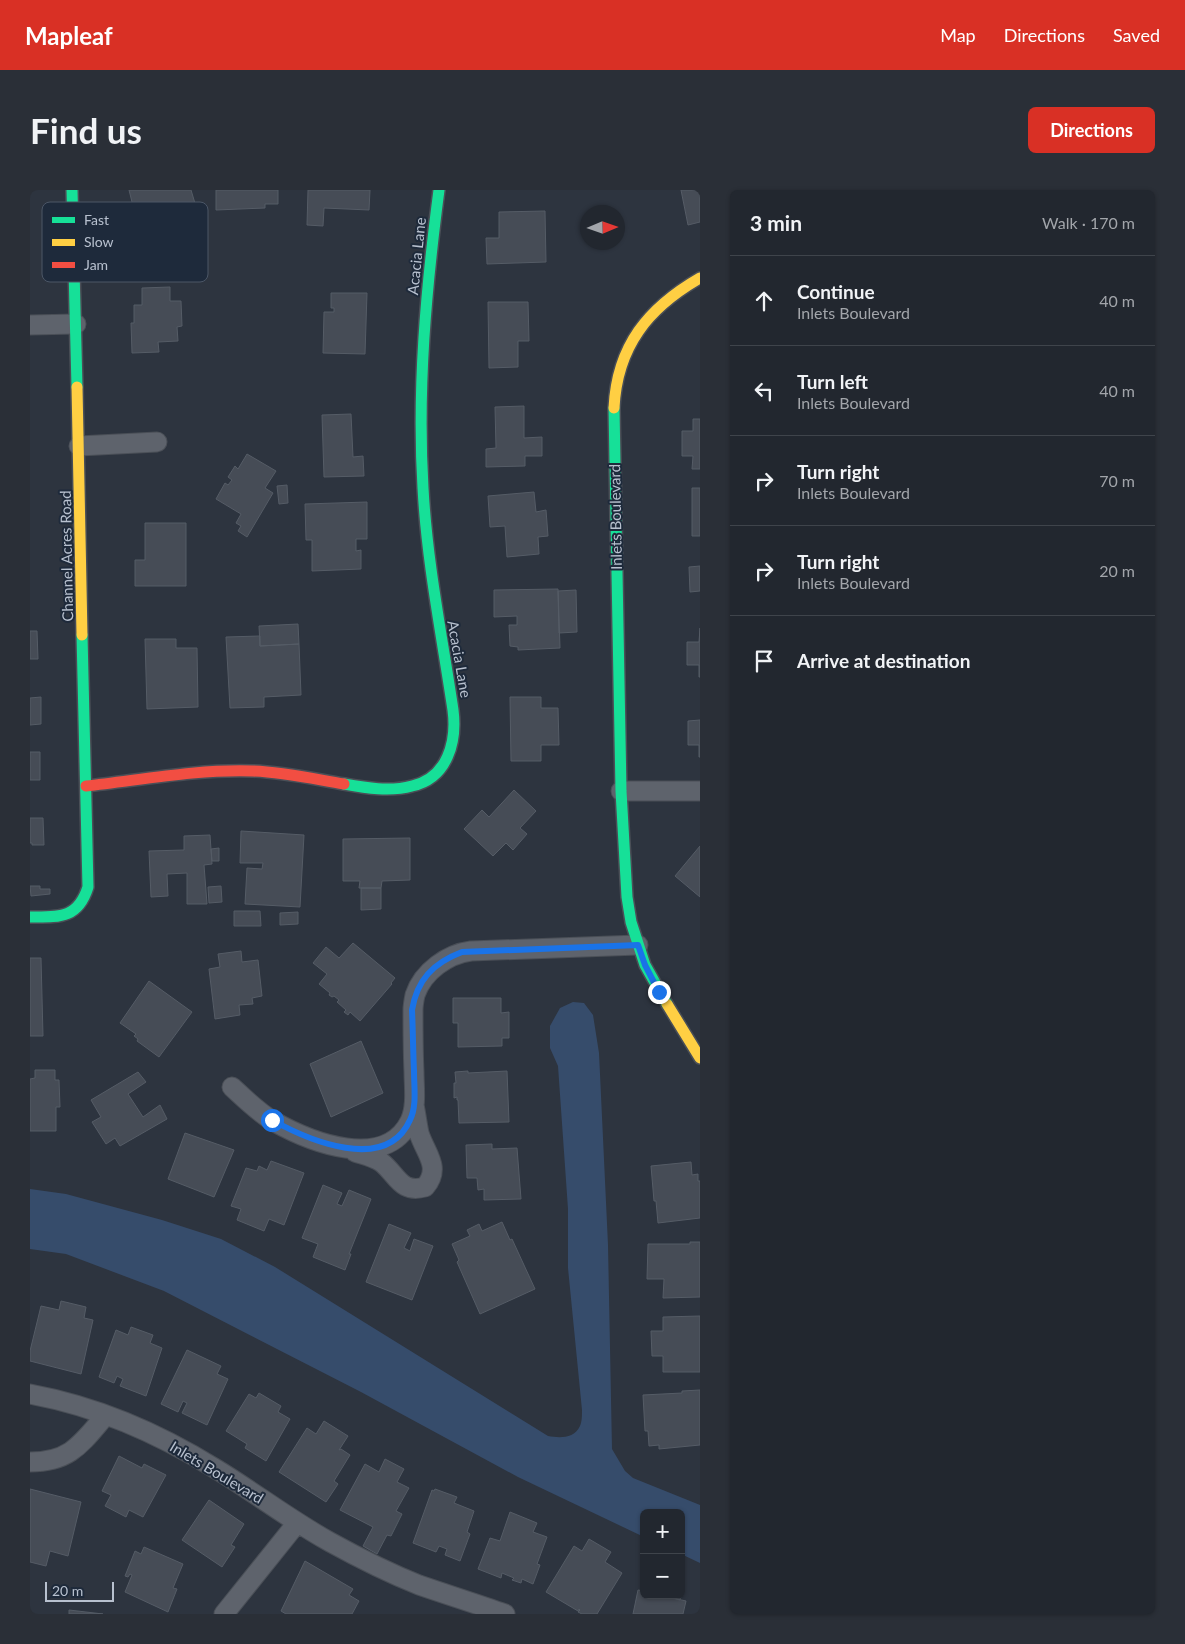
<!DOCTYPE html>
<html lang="en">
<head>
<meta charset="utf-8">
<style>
	:root { --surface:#22272f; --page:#2a2f37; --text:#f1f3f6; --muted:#a2a5aa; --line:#3f444b; --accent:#d93025 }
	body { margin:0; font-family:Lato,sans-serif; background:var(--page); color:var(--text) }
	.controls { position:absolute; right:15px; bottom:15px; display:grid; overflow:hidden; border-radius:8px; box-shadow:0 1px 4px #0004 }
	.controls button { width:45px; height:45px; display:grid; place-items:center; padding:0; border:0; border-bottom:1px solid var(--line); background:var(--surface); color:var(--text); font:25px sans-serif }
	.compass { position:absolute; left:550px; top:15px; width:45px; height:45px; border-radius:50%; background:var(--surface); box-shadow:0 1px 4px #0004; rotate:88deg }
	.scale { position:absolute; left:15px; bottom:12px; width:69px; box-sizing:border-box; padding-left:5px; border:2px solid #b8c1cf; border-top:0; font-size:14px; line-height:18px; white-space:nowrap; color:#b8c1cf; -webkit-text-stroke:4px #1e2a3b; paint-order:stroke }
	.stop { position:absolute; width:15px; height:15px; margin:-11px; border:4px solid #1a73e8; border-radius:50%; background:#fff }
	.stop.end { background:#1a73e8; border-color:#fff; box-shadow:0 1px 5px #0008 }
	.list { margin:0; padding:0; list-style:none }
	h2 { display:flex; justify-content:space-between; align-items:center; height:65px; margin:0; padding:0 20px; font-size:21px }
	h2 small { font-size:16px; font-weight:400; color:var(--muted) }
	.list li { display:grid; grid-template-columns:32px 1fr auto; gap:15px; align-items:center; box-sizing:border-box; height:90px; padding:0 20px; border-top:1px solid var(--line) }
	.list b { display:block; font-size:19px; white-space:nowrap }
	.list p { margin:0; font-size:16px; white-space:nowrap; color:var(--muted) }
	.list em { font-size:16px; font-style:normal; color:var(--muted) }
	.icon { flex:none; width:28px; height:28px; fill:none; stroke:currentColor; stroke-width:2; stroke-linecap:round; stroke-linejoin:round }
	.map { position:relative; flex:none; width:670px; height:1424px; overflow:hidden; border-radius:8px }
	header { display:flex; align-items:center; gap:30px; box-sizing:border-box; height:70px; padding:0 25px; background:var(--accent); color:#fff }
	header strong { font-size:24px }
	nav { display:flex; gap:28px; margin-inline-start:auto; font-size:18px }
	.intro { display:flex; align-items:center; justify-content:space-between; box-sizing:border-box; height:120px; padding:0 30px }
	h1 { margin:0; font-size:35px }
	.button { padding:12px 22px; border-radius:8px; background:var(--accent); color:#fff; font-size:18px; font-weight:700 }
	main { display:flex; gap:30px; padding:0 30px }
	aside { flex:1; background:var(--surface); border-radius:8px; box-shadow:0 1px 4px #0004 }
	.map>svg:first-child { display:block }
</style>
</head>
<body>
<header>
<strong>Mapleaf</strong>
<nav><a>Map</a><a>Directions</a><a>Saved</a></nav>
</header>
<div class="intro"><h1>Find us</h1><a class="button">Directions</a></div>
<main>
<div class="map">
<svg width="670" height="1424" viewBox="0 0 670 1424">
	<rect width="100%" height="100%" fill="#2d343f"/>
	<!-- water -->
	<path fill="#364c6b" d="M543,812l11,1 9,12 6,38 9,192 4,204 13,22 8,7 67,27v58l-19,-9v-41h-37v24l-126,-60 -157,-85 -197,-101 -98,-37 -36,-5v-60l36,5 96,26 59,19 54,28 273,169c11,2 26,3 32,-10 2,-4 2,-11 2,-16l-14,-142v-59l-10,-143 -8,-18v-22l10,-18z"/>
	<!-- building -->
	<path fill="#464c56" stroke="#555c66" d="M99,0h62l6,20 -21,6 3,14 -23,6 -4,-14 -14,4z
		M186,0h62v14h-13v4l-49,2z
		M278,0h62l-1,20 -45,-2 -1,18 -16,-1z
		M651,0h19v32l-12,3z
		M515,21l1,51 -59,2 -1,-26h13v-26z
		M140,97v14h11l1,25 -5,1 1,14 -20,1 1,10 -27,1 -1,-30h3v-18h8v-17z
		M301,103h36l-2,61 -42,-1 1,-41h10v-4h-3z
		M458,112h40l1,39h-11v26l-29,1z
		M494,216v32l18,-1v19h-17v10l-39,1v-18l10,-1 -1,-41z
		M321,224l2,43 10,-1 1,20 -40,1 -2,-62z
		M663,229h7v50h-8l1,-13h-11v-25h11z
		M217,264l29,17 -11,17 8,5 -26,44 -9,-6 3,-5 -5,-3 5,-9 -25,-15 9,-16 3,2 4,-5 -4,-3 7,-11 3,3z
		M257,295l1,18 -9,1 -2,-18z
		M662,298h8v48h-8z
		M504,302l2,20 10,-2 2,26 -10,1 1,17 -32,3 -2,-31 -15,1 -2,-31z
		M337,312v37h-11v12l5,-1v19l-49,2v-31h-6l-1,-36z
		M115,333h41v63h-51v-26h10z
		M670,376v25l-10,1 -1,-25z
		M528,399l2,59 -42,2v-3l-8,-1 -1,-21h8v-9l-23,1v-27z
		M546,400l1,42 -18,1 -1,-42z
		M268,434l1,20 -39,2 -1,-20z
		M670,438v49h-1v-12h-12v-23h12z
		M0,441h7l1,28h-8z
		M230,446v10l39,-2 2,51 -37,2v10l-34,1 -4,-71z
		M115,449h31v9h21l1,59 -51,2z
		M11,507v27l-11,1v-27z
		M480,507h31v11h17l1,37h-18v16h-30z
		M670,530v37h-1v-12h-11v-24z
		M0,562h10v28h-10z
		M484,600l22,21 -16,17 7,6 -14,16 -7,-7 -13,13 -29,-27 18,-19 7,7z
		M0,628h13l1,27h-12v-2h-2z
		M211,641l63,4 -4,72 -55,-3 2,-36 15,1 1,-6h-23z
		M180,645l2,29 -8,1 3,39h-20v-31l-20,1 1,22 -17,1 -2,-46 35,-1v-14z
		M380,648v42l-28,1 -1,7h-22l1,-7h-17v-42z
		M670,656v51l-25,-21z
		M189,658v13h-7l-1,-12z
		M0,696h10v3h10v5l-19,2z
		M191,696l1,16 -13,1 -1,-16z
		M331,698h20v21l-20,1z
		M204,721h26l1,15h-27z
		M268,722v12l-18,1v-12z
		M323,753l42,35 -4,5 1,1 -32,37 -10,-9 -2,3 -4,-3 2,-2 -9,-8 2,-2 -5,-4 -2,1 -3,-2 1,-2 -11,-9 8,-10 -14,-11 13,-16 13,11z
		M211,761l1,11 16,-2 4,36 -10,2 1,6 -14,1 1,10 -25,4 -6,-50 11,-2 -2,-13z
		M0,768h11l2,78h-13z
		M119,791l43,31 -33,45 -22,-16 1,-2 -4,-3 2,-2 -16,-11z
		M423,808h48v15l8,-1v26h-7v8l-44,1v-24h-5z
		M331,851l22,52 -52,24 -21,-53z
		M5,880h20v10h4l1,27h-4v24h-26v-52l5,-1z
		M438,881v2l39,-2 2,51 -50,1 -1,-23h-1v-3l-3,1v-15h2l-1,-11z
		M108,882l8,10 -18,12 15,23 17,-12 7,14 -47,27 -5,-8 -9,6 -14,-22 9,-5 -10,-17z
		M155,943l49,17 -20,47 -46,-18z
		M462,954v5l25,-1 4,51 -37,1v-11l-6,1 -1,-12h-10l-1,-33z
		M241,971l33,12 -20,52 -15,-6 -5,12 -27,-11 4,-11 -10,-3 15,-38 11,3 2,-5 8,4z
		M661,972l1,13 6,-1v7h2v37l-42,5 -2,-22h-2l-3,-35z
		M293,995l19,8 -5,11 5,2 7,-16 22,9 -22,55h2l-6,16 -32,-13 5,-13 -16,-6z
		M472,1032l8,18 2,-1 23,50 -55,25 -23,-52 2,-2 -7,-16 18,-8 -3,-6 12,-6 3,7z
		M359,1034l22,9 -7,15 6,3 4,-12 19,7 -21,54 -46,-18z
		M660,1052h10v55l-37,1 1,-19h-17l1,-35h42z
		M31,1111l25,6 -2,11 9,2 -12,54 -51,-13v-10l11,-45 18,4z
		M670,1126v56h-37v-16h-11l-1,-25h12v-14z
		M101,1137l22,8 -3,8 12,5 -16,48 -26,-10 3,-7 -6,-3 -3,7 -15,-6 17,-47 12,5z
		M157,1160l34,16 -4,8 11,5 -21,46 -25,-12 5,-10 -4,-2 -5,11 -17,-8z
		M670,1200v55l-41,4v-4l-10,1 -1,-15h-3l-2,-36 39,-2v-2z
		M229,1203l22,13 -3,6 12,7 -24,42 -21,-13 2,-4 -21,-13 23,-37 7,4z
		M294,1231l24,15 -9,14 2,-1 9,6 -16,26 4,3 -12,18 -47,-30 28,-44 9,6z
		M89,1266l23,12 2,-4 22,11 -23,42 -14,-7 -3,7 -21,-11 6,-11 -9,-4z
		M355,1269l19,10 -7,13 12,6 -13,23 6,3 -11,22 -4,-1 -10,19 -14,-8 10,-19 -33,-17 25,-46 14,8z
		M0,1299l51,13 -13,54 -18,-5 -4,15 -16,-4z
		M405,1299l22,8 -3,6 20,8 -7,21 3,2 -10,27 -15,-6 2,-6 -8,-3 -3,6 -23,-9 19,-53 2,1z
		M179,1310l35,24 -13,21 4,2 -13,20 -40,-27z
		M480,1322l27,11 -4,9 14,5 -10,27 3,1 -7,19 -11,-5 -1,4 -9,-3 2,-2 -12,-5 -1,5 -23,-9 12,-31 10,3z
		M559,1349l22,13 -6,10 17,11 -25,41h-15l-4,-2 2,-2 -1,-1 -1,2 -32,-19 28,-46 8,5z
		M114,1357l39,17 -10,24 4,1 -9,23 -43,-20 7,-17 -2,-1 -2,3 -3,-1 10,-25 6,3z
		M275,1371l48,28 -4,6 10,6 -7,13h-66l-5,-3z
		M608,1400l6,1v4h16l26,6 -3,13h-50z
		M651,1401l1,1 -2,8 -20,-5h21z
		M39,1420l34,4h-34z"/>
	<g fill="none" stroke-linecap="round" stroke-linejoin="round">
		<!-- street casing -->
		<g stroke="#4a4f57" stroke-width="21">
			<path id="street" d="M0,135l46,-1
				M49,256l78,-4
				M591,601h79
				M202,897c13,12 26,25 41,34 37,21 112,51 137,0 7,-15 4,-34 4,-49 -1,-21 -1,-41 -1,-62 0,-5 1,-10 2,-15 8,-24 33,-41 56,-44l167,-6
				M325,962c9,3 18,5 26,10 16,12 19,32 44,25 17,-20 0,-34 -6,-54 -2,-9 -3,-19 -5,-28
				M0,1204c65,12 130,40 186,75 38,23 74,51 114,73 29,16 59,31 89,43 29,10 58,19 86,29
				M0,1272c40,0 51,-18 75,-46
				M194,1424l73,-91"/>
		</g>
		<!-- fast casing -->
		<g stroke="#4a4f57" stroke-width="14">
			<path id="fast" d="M42,0l5,197
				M584,218l7,383 6,106 4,25 14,43 22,39
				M314,594c22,4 46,8 68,2 36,-8 45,-45 41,-76 -11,-74 -26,-147 -30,-222 -6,-99 3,-199 16,-298
				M0,727c29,0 48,2 58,-30l-6,-252"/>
		</g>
		<!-- slow casing -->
		<g stroke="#4a4f57" stroke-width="14">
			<path id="slow" d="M47,197l5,248
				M584,218c3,-62 34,-100 86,-130
				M637,814l33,54"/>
		</g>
		<!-- jam casing -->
		<g stroke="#4a4f57" stroke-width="14">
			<path id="jam" d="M56,596c55,-6 111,-17 167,-15 31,1 61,8 91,13"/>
		</g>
		<!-- street -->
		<use href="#street" stroke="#5e636c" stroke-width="19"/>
		<!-- fast -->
		<use href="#fast" stroke="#16e098" stroke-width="11"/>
		<!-- slow -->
		<use href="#slow" stroke="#ffcf43" stroke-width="11"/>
		<!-- jam -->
		<use href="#jam" stroke="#f24e42" stroke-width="11"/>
	</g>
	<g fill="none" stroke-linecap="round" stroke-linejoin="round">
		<!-- route -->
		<path stroke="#1a73e8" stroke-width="6" d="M242,930c36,20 114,54 138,0 7,-14 4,-33 4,-49 -1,-20 -1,-40 -2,-61 5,-30 21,-47 50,-58l176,-7 7,20 14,27"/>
	</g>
	<g text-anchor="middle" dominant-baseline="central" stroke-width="4" stroke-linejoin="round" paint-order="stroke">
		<!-- street labels -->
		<g font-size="15" fill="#b8c1cf" stroke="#1e2a3b">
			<text transform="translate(386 66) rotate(-84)">Acacia Lane</text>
			<text transform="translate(585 327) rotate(-91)">Inlets Boulevard</text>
			<text transform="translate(36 366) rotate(-91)">Channel Acres Road</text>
			<text transform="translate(430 469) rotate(80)">Acacia Lane</text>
			<text transform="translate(187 1282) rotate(31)">Inlets Boulevard</text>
		</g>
	</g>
	<!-- legend -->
	<rect x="12" y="12" width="166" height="80" rx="8" fill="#1e2a3b" stroke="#4c5767" stroke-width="1"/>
	<rect x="22" y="27" width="23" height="6" fill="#16e098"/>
	<rect x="22" y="49" width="23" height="7" fill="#ffcf43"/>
	<rect x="22" y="72" width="23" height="6" fill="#f24e42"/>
	<g font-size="14" fill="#b8c1cf">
		<text x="54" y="35">Fast</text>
		<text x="54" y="57">Slow</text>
		<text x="54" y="80">Jam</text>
	</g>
</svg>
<div class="controls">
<button>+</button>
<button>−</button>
</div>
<svg class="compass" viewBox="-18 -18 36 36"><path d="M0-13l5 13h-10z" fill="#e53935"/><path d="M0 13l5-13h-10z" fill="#a2a5aa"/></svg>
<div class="scale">20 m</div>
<div class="stop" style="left:242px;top:930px"></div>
<div class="stop end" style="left:629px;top:802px"></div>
</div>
<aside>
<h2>3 min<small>Walk · 170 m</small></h2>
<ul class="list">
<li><svg class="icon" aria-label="ahead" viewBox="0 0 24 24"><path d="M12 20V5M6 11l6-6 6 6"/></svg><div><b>Continue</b><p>Inlets Boulevard</p></div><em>40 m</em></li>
<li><svg class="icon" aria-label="left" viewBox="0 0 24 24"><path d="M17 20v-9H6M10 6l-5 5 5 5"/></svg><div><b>Turn left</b><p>Inlets Boulevard</p></div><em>40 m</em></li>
<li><svg class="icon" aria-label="right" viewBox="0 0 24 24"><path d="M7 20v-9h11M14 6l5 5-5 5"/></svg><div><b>Turn right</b><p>Inlets Boulevard</p></div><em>70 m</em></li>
<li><svg class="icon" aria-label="right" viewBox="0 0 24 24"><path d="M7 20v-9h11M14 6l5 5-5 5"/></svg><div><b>Turn right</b><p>Inlets Boulevard</p></div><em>20 m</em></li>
<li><svg class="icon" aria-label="arrive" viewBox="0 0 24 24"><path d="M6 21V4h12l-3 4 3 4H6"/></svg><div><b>Arrive at destination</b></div></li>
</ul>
</aside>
</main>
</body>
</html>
